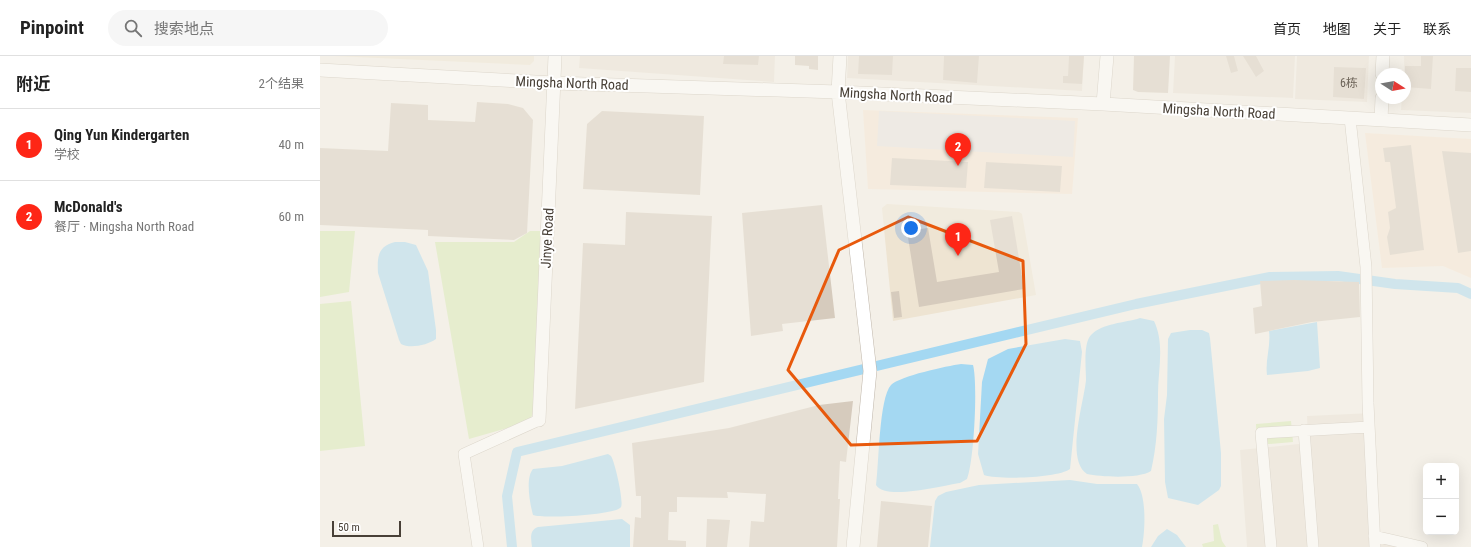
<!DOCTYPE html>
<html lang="zh">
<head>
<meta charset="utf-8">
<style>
	:root { --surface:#fff; --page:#f6f6f6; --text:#222; --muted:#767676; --line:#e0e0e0; --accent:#fe2616 }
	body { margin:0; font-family:"Roboto Condensed","Noto Sans SC",sans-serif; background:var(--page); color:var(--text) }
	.controls { position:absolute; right:12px; bottom:12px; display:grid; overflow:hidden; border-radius:6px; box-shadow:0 4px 16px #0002 }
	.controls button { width:36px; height:36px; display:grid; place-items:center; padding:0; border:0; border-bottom:1px solid var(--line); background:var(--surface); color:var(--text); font:20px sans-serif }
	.compass { position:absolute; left:1055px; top:12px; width:36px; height:36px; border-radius:50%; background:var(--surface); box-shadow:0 4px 16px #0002; rotate:101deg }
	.scale { position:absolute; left:12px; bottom:10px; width:69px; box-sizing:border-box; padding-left:4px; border:2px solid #484037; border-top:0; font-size:11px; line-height:14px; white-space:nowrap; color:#484037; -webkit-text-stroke:3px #fff; paint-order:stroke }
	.you { position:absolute; left:591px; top:172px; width:14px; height:14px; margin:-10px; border:3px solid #fff; border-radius:50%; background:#1a73e8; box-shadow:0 0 0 6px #1a73e833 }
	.badge { display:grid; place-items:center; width:26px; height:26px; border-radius:50%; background:var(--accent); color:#fff; font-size:13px; font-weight:700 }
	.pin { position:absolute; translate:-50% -33px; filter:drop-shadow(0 1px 2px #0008) }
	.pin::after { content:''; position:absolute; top:21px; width:14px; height:12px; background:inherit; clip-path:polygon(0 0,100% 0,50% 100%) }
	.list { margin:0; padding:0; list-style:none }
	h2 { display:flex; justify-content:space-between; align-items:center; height:52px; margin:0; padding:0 16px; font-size:17px }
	h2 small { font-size:13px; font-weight:400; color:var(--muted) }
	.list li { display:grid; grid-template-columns:26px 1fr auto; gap:12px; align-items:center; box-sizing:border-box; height:72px; padding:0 16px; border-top:1px solid var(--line) }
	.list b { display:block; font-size:15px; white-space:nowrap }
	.list p { margin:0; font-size:13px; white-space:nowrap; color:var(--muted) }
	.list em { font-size:13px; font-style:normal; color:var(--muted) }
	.icon { flex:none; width:22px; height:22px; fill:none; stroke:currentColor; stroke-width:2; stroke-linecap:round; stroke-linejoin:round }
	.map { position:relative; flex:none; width:1151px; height:491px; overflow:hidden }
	header { display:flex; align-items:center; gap:24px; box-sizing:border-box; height:56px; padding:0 20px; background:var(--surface); border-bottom:1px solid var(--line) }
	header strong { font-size:19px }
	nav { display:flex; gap:22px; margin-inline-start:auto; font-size:14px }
	.search { width:280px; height:36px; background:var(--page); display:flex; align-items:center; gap:10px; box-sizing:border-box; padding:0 14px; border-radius:22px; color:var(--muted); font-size:15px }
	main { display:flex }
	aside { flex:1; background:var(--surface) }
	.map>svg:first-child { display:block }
</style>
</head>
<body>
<header>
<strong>Pinpoint</strong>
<div class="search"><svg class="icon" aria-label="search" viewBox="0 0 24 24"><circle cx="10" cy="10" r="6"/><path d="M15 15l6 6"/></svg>搜索地点</div>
<nav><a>首页</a><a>地图</a><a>关于</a><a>联系</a></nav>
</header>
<main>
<aside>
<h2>附近<small>2个结果</small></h2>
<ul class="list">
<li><span class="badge">1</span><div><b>Qing Yun Kindergarten</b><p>学校</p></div><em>40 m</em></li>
<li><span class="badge">2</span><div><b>McDonald's</b><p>餐厅 · Mingsha North Road</p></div><em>60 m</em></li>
</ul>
</aside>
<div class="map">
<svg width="1151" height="491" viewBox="0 0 1151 491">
	<rect width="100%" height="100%" fill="#f4f0e8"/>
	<!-- residential -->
	<path fill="#e9e1d6" d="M260,0h195l-1,26 -195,-14z
		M528,0h236l-2,35 -235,-13z
		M855,0h120l-2,42 -120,-5z
		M977,0h72l-2,46 -72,-3z
		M1084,0h67v57l-70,-3 1,-12h3z
		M1052,357l7,120 39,14h-171l-7,-97 68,-7 -1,-27z"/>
	<!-- commercial -->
	<path fill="#f6e5d3" d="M543,54l215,8 -6,76 -204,-5z
		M1045,77l106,6v139l-28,-12 -61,2z"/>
	<!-- education -->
	<path fill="#eee4d2" d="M14,0h200v5l-4,4z
		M567,148l132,8 3,2 14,81 -143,26 -11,-113z"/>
	<!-- green -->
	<path fill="#d4e9b0" d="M0,175h35l-6,61 -29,5z
		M210,175h14l-8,178 -6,10 -9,5 -52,15 -34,-197h79z
		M31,245l14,145 -45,5v-147z
		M971,365l2,21 -36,3 -1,-21z
		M898,468l4,17 4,6h-23l-1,-3 12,-3 -1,-16z"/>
	<!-- parking -->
	<path fill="#e6e3e0" d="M559,55l196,10 -2,36 -196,-11z"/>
	<!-- water -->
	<path fill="#a4d8f2" d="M75,186h10l11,3 12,26 8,59v9c-8,6 -26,10 -35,5l-2,-4 -21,-67c-1,-16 0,-27 17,-31z
		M820,262l14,3c11,23 4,49 4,73 0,26 -1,52 -7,77 -12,8 -50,6 -64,3 -22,-14 -3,-72 -1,-94 0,-11 -3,-37 5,-45 11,-12 34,-12 49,-17z
		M997,266l3,46 -12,3 -41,4c-2,-15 4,-29 2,-44z
		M870,274h12l7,3 1,5 11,115v33l-2,4 -21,15 -30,-7 -3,-16 -1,-63 3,-24 1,-56 3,-6z
		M745,283l15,2 2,11 -12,117c-12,9 -71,11 -86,6l-6,-21 4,-72 6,-23 20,-10z
		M641,308l12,1c5,18 1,98 -6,114l-7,4c-15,2 -75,18 -84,2 3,-21 3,-87 15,-100 9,-9 56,-19 70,-21z
		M288,398l3,2c4,6 13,46 10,51 -4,8 -79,12 -88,8 -3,-11 -8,-37 0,-46l29,-3z
		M750,424l27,4h40c10,12 8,48 5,63h-212l5,-46 3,-5 8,-4 33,-7z
		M302,463l8,6v22h-98c-1,-8 -3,-17 6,-20z
		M847,473l10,6 9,12h-35l7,-11z"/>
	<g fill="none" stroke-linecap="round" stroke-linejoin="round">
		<!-- canal -->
		<path stroke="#a4d8f2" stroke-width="10" d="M192,491l-5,-51 10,-44 619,-148 134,-27 68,-1 57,8 63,4 13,6"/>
	</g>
	<!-- building -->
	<path fill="#d6cbbd" d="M404,0h35l-1,9 -35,-1z
		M475,0h23v14l-9,-1v-3l-14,-1z
		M539,0h34l-1,19 -34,-1z
		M624,0h35l-2,27 -34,-3z
		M749,0h15l-2,28 -19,-1v-7h5z
		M814,0h36l-2,37 -30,-1 -5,-2z
		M906,0h8l4,15 -7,2z
		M923,0h13l8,15 -8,6z
		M1101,0h12l-2,33 -26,-2v-21h16z
		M1014,11l32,1 -2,31 -31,-2z
		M1136,12h15v24l-16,-1z
		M157,46l31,2 15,4 10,12 -6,113 -13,7 -86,-4v-6l-108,-5v-77l68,3 3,-48 37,2v15l47,2z
		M282,55l102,5 -4,79 -117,-6 4,-65z
		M1091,89l13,105 -34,5 -3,-18 3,-9 -2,-16 8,-4 -6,-46h-5l-2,-14z
		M1122,95l29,2v98l-13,2z
		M572,102l76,4 -2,26 -76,-3z
		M666,106l76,4 -2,26 -76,-4z
		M502,149l13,113 -53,6 1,7 -32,5 -9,-123z
		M306,156l86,4 -8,166 -129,27 8,-166 42,2z
		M692,160l12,73 -105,18 -12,-76 21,-3 9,54 62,-10 -9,-52z
		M974,224l65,2 1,35 -48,5 -57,12 -2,-26 9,-2 -2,-25z
		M579,235l3,26 -8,1 -3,-26z
		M533,345l-7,61 -6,-1 -2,38h2l-3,48h-88l2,-26 13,1 2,-28 -39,-2 1,6 -51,-1v15h-8l-1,28 18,1v6h-53l2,-30 6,1v-22h-5l-4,-53 97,-15 90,-23z
		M561,445l51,5 -4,41h-51z
		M387,463l23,1 -3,27h-21z"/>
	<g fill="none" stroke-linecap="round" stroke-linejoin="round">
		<!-- minor casing -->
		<g stroke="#c0b7ab" stroke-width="12">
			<path id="minor" d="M1030,62l16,149 2,136 7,144
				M984,374l9,117
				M1054,480l48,11
				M158,491l-14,-93 75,-34
				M951,491l-10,-114 108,-6"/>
		</g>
		<!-- tertiary casing -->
		<g stroke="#c0b7ab" stroke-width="14">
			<path id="tertiary" d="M520,0l-2,36 32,279 -17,176
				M0,14l234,13 284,9 265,12 368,21
				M1062,18l1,-18
				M783,48l4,-48
				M1061,64l1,-22
				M219,364l16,-364"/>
		</g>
		<!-- minor -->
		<use href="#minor" stroke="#fff" stroke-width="11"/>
		<!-- tertiary -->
		<use href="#tertiary" stroke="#fff" stroke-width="13"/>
	</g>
	<!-- marked area -->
	<path d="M0 0H1151V491H0ZM588,161l115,44 3,83 -49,97 -126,4 -63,-75 51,-120z" fill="#f4f0e8" fill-opacity=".55" fill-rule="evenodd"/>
	<path fill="none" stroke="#e8590c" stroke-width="3" stroke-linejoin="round" d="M588,161l115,44 3,83 -49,97 -126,4 -63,-75 51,-120z"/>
	<g text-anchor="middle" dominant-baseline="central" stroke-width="4" stroke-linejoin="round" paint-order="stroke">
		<!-- number labels -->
		<g font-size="12" fill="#6c6358">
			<text x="1029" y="27">6栋</text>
		</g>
		<!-- street labels -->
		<g font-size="14" fill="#484037" stroke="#fff">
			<text transform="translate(252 27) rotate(2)">Mingsha North Road</text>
			<text transform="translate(576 39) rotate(3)">Mingsha North Road</text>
			<text transform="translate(899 55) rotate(3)">Mingsha North Road</text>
			<text transform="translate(227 182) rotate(-87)">Jinye Road</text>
		</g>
	</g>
</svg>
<div class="controls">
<button>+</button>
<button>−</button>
</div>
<svg class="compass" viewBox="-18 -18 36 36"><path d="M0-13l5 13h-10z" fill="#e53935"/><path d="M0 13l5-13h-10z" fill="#767676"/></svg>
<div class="scale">50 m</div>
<div class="you"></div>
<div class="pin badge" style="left:638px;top:200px">1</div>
<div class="pin badge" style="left:638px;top:110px">2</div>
</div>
</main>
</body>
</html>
